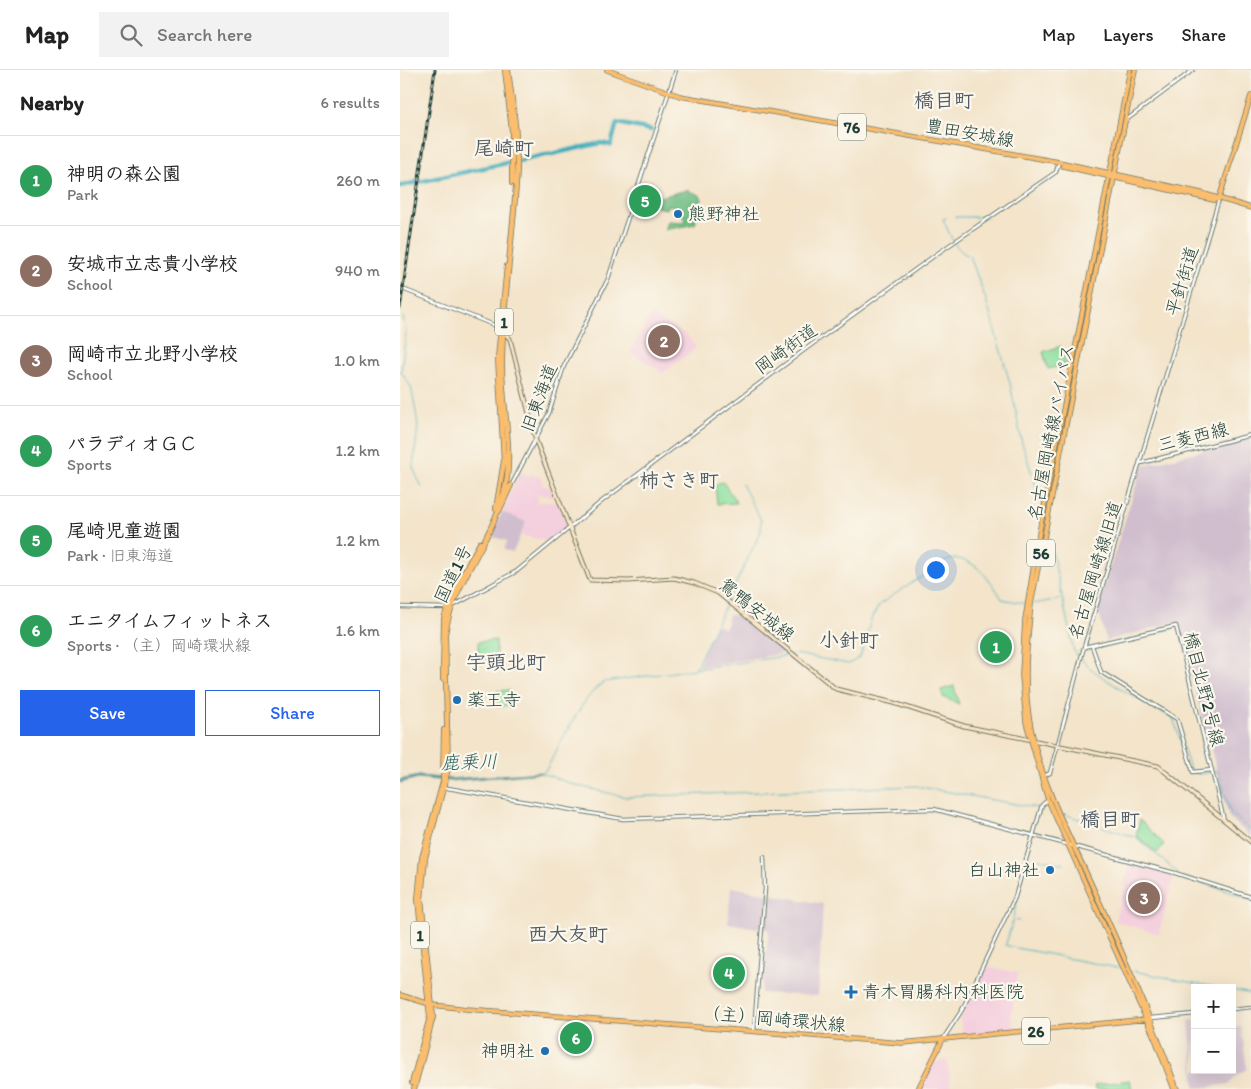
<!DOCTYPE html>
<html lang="en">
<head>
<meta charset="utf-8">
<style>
	:root { --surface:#fff; --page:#f2f2f2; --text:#222; --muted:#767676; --line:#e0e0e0; --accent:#2563eb }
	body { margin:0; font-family:Itim,"Klee One",sans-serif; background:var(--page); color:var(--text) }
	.controls { position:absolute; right:15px; bottom:15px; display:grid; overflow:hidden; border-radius:0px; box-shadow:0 5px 20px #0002 }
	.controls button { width:45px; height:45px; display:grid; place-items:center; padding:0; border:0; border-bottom:1px solid var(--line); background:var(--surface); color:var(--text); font:25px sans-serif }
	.you { position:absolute; left:535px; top:499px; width:18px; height:18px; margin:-12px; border:4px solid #fff; border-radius:50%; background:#1a73e8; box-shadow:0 0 0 8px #1a73e833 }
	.badge { display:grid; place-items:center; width:32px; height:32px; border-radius:50%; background:var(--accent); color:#fff; font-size:16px; font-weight:700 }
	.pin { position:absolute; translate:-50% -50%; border:2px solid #fff; box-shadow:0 1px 5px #0006 }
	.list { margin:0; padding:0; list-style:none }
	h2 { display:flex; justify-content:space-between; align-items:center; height:65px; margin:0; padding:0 20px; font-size:21px }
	h2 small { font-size:16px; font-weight:400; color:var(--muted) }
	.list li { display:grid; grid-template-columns:32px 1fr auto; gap:15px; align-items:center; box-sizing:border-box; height:90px; padding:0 20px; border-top:1px solid var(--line) }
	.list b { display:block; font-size:19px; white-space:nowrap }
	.list p { margin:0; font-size:16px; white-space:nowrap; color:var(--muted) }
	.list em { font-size:16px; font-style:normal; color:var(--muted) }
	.actions { display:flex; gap:10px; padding:15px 20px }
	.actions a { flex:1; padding:11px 0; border:1px solid var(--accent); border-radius:0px; text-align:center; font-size:18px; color:var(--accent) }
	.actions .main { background:var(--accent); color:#fff }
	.icon { flex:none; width:28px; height:28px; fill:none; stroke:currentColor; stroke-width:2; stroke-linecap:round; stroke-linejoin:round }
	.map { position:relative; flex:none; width:851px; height:1019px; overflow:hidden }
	header { display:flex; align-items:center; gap:30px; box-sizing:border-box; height:70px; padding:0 25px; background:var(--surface); border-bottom:1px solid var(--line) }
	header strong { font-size:24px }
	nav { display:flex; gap:28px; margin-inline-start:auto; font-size:18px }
	.search { width:350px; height:45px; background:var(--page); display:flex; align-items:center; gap:12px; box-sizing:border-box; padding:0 18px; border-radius:0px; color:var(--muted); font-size:19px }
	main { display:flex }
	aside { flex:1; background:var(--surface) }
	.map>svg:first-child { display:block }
</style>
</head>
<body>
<header>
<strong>Map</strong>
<div class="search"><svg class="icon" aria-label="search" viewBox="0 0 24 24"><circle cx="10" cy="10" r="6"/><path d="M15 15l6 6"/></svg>Search here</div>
<nav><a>Map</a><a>Layers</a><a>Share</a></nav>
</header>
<main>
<aside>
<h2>Nearby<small>6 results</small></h2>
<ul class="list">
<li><span class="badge" style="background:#2e9e5b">1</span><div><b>神明の森公園</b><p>Park</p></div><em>260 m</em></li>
<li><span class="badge" style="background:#8d6e63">2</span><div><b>安城市立志貴小学校</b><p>School</p></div><em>940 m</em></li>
<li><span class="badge" style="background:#8d6e63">3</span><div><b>岡崎市立北野小学校</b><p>School</p></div><em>1.0 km</em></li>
<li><span class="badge" style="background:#2e9e5b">4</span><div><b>パラディオＧＣ</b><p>Sports</p></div><em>1.2 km</em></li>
<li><span class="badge" style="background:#2e9e5b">5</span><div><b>尾崎児童遊園</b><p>Park · 旧東海道</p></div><em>1.2 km</em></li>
<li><span class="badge" style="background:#2e9e5b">6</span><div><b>エニタイムフィットネス</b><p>Sports · （主）岡崎環状線</p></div><em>1.6 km</em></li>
</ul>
<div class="actions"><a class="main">Save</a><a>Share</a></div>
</aside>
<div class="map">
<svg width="851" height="1019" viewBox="0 0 851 1019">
	<rect width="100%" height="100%" fill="#fbf7ec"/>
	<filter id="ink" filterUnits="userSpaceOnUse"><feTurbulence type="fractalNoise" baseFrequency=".02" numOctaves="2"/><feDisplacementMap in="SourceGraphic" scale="10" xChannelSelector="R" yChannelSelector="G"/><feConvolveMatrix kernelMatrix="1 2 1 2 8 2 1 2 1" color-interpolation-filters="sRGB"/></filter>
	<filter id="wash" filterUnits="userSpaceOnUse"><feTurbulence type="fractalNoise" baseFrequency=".0096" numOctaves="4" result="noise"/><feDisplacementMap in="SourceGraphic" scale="20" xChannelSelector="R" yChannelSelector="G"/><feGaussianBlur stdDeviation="1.12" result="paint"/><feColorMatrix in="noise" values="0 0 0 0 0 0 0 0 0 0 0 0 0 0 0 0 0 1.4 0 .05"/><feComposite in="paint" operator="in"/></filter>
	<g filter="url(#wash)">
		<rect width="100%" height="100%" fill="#f3e4ca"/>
		<!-- built -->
		<path fill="#f4cfde" d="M251,245l36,20 9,13 -33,25 -33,-21z
			M120,402l10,4 1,-3 12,6 -1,6 10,3 4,9 -18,-3 -1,8h20l10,23 -1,4 -17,13 -28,-7 5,-13 -24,-10z
			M730,794l44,12 -15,58 -44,-13z
			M586,897l32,6 -7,43 3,14 -51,6 -3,-16z
			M547,990l4,29h-30l13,-27z"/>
		<!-- industrial -->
		<path fill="#d0bdce" d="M851,368v399l-22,-20 -52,-195 -71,19 -6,-26h-5l47,-149z
			M102,442l24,10 -13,30 -9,-2 3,-9 -17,-5z
			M338,543l48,40 -88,14 18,-43 9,5 4,-14 7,1z
			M331,817l92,17 -5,92 -57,-3 8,-63 -41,-7z
			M795,949v51h37v-43l9,-1 6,43 -9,5 -9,10 -34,4 -6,-67z"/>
		<!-- green -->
		<path fill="#8ee0a0" stroke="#568e6a" d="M255,124l-5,17 -15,-5 4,-11z
			M661,276l5,19 -18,4 -5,-17z
			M323,412l14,21 -20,1 -2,-20z
			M603,568l-1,15 -10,3 -5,-16z
			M96,570v18l-18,1v-17z
			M554,616v1l5,17 -16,-7 -2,-7z
			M109,620l1,15 -13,2v-16z
			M740,750l24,24 -7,9 -21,-17z
			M730,1010l2,9h-36l-1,-4z"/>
		<!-- forest -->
		<path fill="#72be86" stroke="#487e5d" d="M287,120l13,5 2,4 -7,25 -30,6 3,-9 16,1 2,-4 -6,-4 -2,-7 -10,-2 -2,4 -10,-2v-5h3l1,-5z"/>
		<!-- water -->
		<path fill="#3eadbb" stroke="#2e7578" d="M140,702l2,1 -92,8 -32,-3 -18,5v-3l19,-4 31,3z"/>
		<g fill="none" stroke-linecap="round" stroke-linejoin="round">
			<!-- stream -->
			<path stroke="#3eadbb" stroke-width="1" d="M555,147h32
				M546,148l-3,1c6,13 12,33 27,37l16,44 24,83 12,60 21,65
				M3,247l3,15 -5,39 10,16 3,14 4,24 -5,43 9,19
				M647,459l27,122c14,23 74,53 99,67l18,54 8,2 19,-3 12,41 21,19
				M633,534l28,-5
				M735,568l38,-9
				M716,573l16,-4
				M697,578l15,-4
				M687,581l5,-1
				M679,582h2
				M396,584l53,10 11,-7 12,-40 8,-13 64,-42c25,-13 47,18 58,37l25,5
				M296,597l65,-136v-11l-19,-36
				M140,703l6,-3c13,-23 37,-76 58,-88l188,-27
				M141,703l37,13 48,11 290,-11 121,22
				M664,744l70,23
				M736,767l42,36
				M631,787l33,7
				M783,807l68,22
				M613,848l5,-20
				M606,874l7,-24 6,1
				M605,875l8,2
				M616,878l43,8
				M661,887l57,11
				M734,901l85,17
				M832,920l19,4"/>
			<!-- river -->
			<path stroke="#3eadbb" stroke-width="4.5" d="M212,71l5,-18 34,7
				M147,85l54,-12 10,2
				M119,91l26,-6
				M0,116l111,-24"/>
		</g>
	</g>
	<g filter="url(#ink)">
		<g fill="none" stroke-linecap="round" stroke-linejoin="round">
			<!-- tertiary casing -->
			<g stroke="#697768" stroke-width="4.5">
				<path id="tertiary" d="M725,51l68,-51
					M0,218l99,39
					M741,393l110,-28
					M112,414l37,-71 15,-47 44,-87 68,-209
					M53,536l64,-35 84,-69 206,-154 131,-95 118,-81 3,-10
					M0,537l48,1
					M692,576l9,26 76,47 16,53 19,-2
					M684,577l92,-21 48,194
					M644,706l6,-3 34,-126 135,-448
					M42,717l181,32 311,-10 241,64 76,24
					M832,939l19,-2
					M751,948l44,-4
					M354,961l11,-142 -1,-32
					M543,969l19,-29 53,-113 27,-92 6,-5"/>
			</g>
			<!-- secondary casing -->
			<g stroke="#697768" stroke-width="5">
				<path id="secondary" d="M102,260l8,9 26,102 54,139 38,1 46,-3 20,5 24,10 118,96 58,14 70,23 194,40 93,76"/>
			</g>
			<!-- primary casing -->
			<g stroke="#697768" stroke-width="5.5">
				<path id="primary" d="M207,0l73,26 379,66 142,31 50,15
					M730,0l-90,458 -15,92 -3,55 4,47 22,78 108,241 18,48
					M735,0l-104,534c-4,38 -8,75 -2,113 8,53 31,101 54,149 34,73 66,147 94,223
					M663,96l151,34 5,-1
					M819,129l32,-103
					M0,925l33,10 34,4 435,34 246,-24
					M518,1019l24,-48"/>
			</g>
			<!-- trunk casing -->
			<g stroke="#697768" stroke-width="6">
				<path id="trunk" d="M105,0l7,61v52
					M96,439l8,-48 -6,-103 9,-92
					M99,441l12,-26
					M43,609l1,-60 8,-25 28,-51
					M12,1013l18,-66 -12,-118 4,-41 21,-76 1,-52
					M14,1019l19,-72 -12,-118 4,-41 23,-89 -3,-135c8,-54 50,-95 61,-150 7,-40 -5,-83 -4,-124 1,-64 12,-128 15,-192 1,-33 -5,-66 -9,-98"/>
			</g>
			<!-- tertiary -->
			<use href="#tertiary" stroke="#fff" stroke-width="2.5"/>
			<!-- secondary -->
			<use href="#secondary" stroke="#fde5c5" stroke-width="3"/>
			<!-- primary -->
			<use href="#primary" stroke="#fbbd6e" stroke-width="4"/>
			<!-- trunk -->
			<use href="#trunk" stroke="#fbbd6e" stroke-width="4.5"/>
			<!-- rail casing -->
			<g stroke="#1f3d34" stroke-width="3">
				<path id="rail" d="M0,238l35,-238"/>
			</g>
			<!-- rail -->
			<use href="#rail" stroke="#fbf7ec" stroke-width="1" stroke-dasharray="4" stroke-linecap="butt"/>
		</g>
	</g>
	<!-- markers -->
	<g fill="#1f6fb2" stroke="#fbf7ec" stroke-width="2">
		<circle cx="278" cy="144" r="5"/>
		<circle cx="57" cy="630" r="5"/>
		<circle cx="650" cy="800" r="5"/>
		<path d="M448.5 914.5h5v5h5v5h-5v5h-5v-5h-5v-5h5z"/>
		<circle cx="145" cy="981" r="5"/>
	</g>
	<g text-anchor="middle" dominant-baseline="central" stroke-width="4.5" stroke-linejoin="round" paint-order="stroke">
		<!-- shield labels -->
		<g fill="#fbf7ec" stroke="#61756b" stroke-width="1">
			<rect x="438" y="43.5" width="28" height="27" rx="4"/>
			<rect x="95" y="238.5" width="18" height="27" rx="4"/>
			<rect x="627" y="469.5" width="28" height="27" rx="4"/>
			<rect x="11" y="851.5" width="18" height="27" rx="4"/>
			<rect x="622" y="947.5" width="28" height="27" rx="4"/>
		</g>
		<g font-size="16" font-weight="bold" fill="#1f3d34">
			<text x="452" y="57">76</text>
			<text x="104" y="252">1</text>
			<text x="641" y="483">56</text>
			<text x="20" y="865">1</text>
			<text x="636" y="961">26</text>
		</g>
		<!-- street labels -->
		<g font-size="18" fill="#1f3d34" stroke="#fbf7ec">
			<text transform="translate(570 63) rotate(10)">豊田安城線</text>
			<text transform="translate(782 211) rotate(-73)">平針街道</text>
			<text transform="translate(386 279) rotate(-36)">岡崎街道</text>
			<text transform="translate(139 328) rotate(-69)">旧東海道</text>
			<text transform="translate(651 362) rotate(-79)">名古屋岡崎線バイパス</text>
			<text transform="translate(793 367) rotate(-14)">三菱西線</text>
			<text transform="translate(695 500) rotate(-73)">名古屋岡崎線旧道</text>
			<text transform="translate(53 504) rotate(-64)">国道1号</text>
			<text transform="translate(357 540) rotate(38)">鴛鴨安城線</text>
			<text transform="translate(804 619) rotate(76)">橋目北野2号線</text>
			<text transform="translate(374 949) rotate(5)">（主）岡崎環状線</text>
		</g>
		<!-- poi labels -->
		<g font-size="18" fill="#1f3d34" stroke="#fbf7ec" text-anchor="start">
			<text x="288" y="144">熊野神社</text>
			<text x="67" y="630">薬王寺</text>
			<text x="640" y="800" text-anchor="end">白山神社</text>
			<text x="462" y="922">青木胃腸科内科医院</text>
			<text x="135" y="981" text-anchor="end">神明社</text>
		</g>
		<!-- water labels -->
		<g font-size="19" font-style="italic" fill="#285f5c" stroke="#fbf7ec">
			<text transform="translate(69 692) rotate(-2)">鹿乗川</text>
		</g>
		<!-- quarter labels -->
		<g font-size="20" font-weight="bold" fill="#545d65" stroke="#fbf7ec">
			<text x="544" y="30">橋目町</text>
			<text x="104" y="78">尾崎町</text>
			<text x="279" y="410">柿さき町</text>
			<text x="449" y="570">小針町</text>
			<text x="106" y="592">宇頭北町</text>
			<text x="710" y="749">橋目町</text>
			<text x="168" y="864">西大友町</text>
		</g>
	</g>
</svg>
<div class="controls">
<button>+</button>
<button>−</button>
</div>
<div class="you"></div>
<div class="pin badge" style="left:596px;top:577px;background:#2e9e5b">1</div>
<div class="pin badge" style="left:264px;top:271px;background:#8d6e63">2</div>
<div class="pin badge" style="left:744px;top:828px;background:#8d6e63">3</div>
<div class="pin badge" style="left:329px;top:903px;background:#2e9e5b">4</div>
<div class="pin badge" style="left:245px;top:131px;background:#2e9e5b">5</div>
<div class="pin badge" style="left:176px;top:968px;background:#2e9e5b">6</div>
</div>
</main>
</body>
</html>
